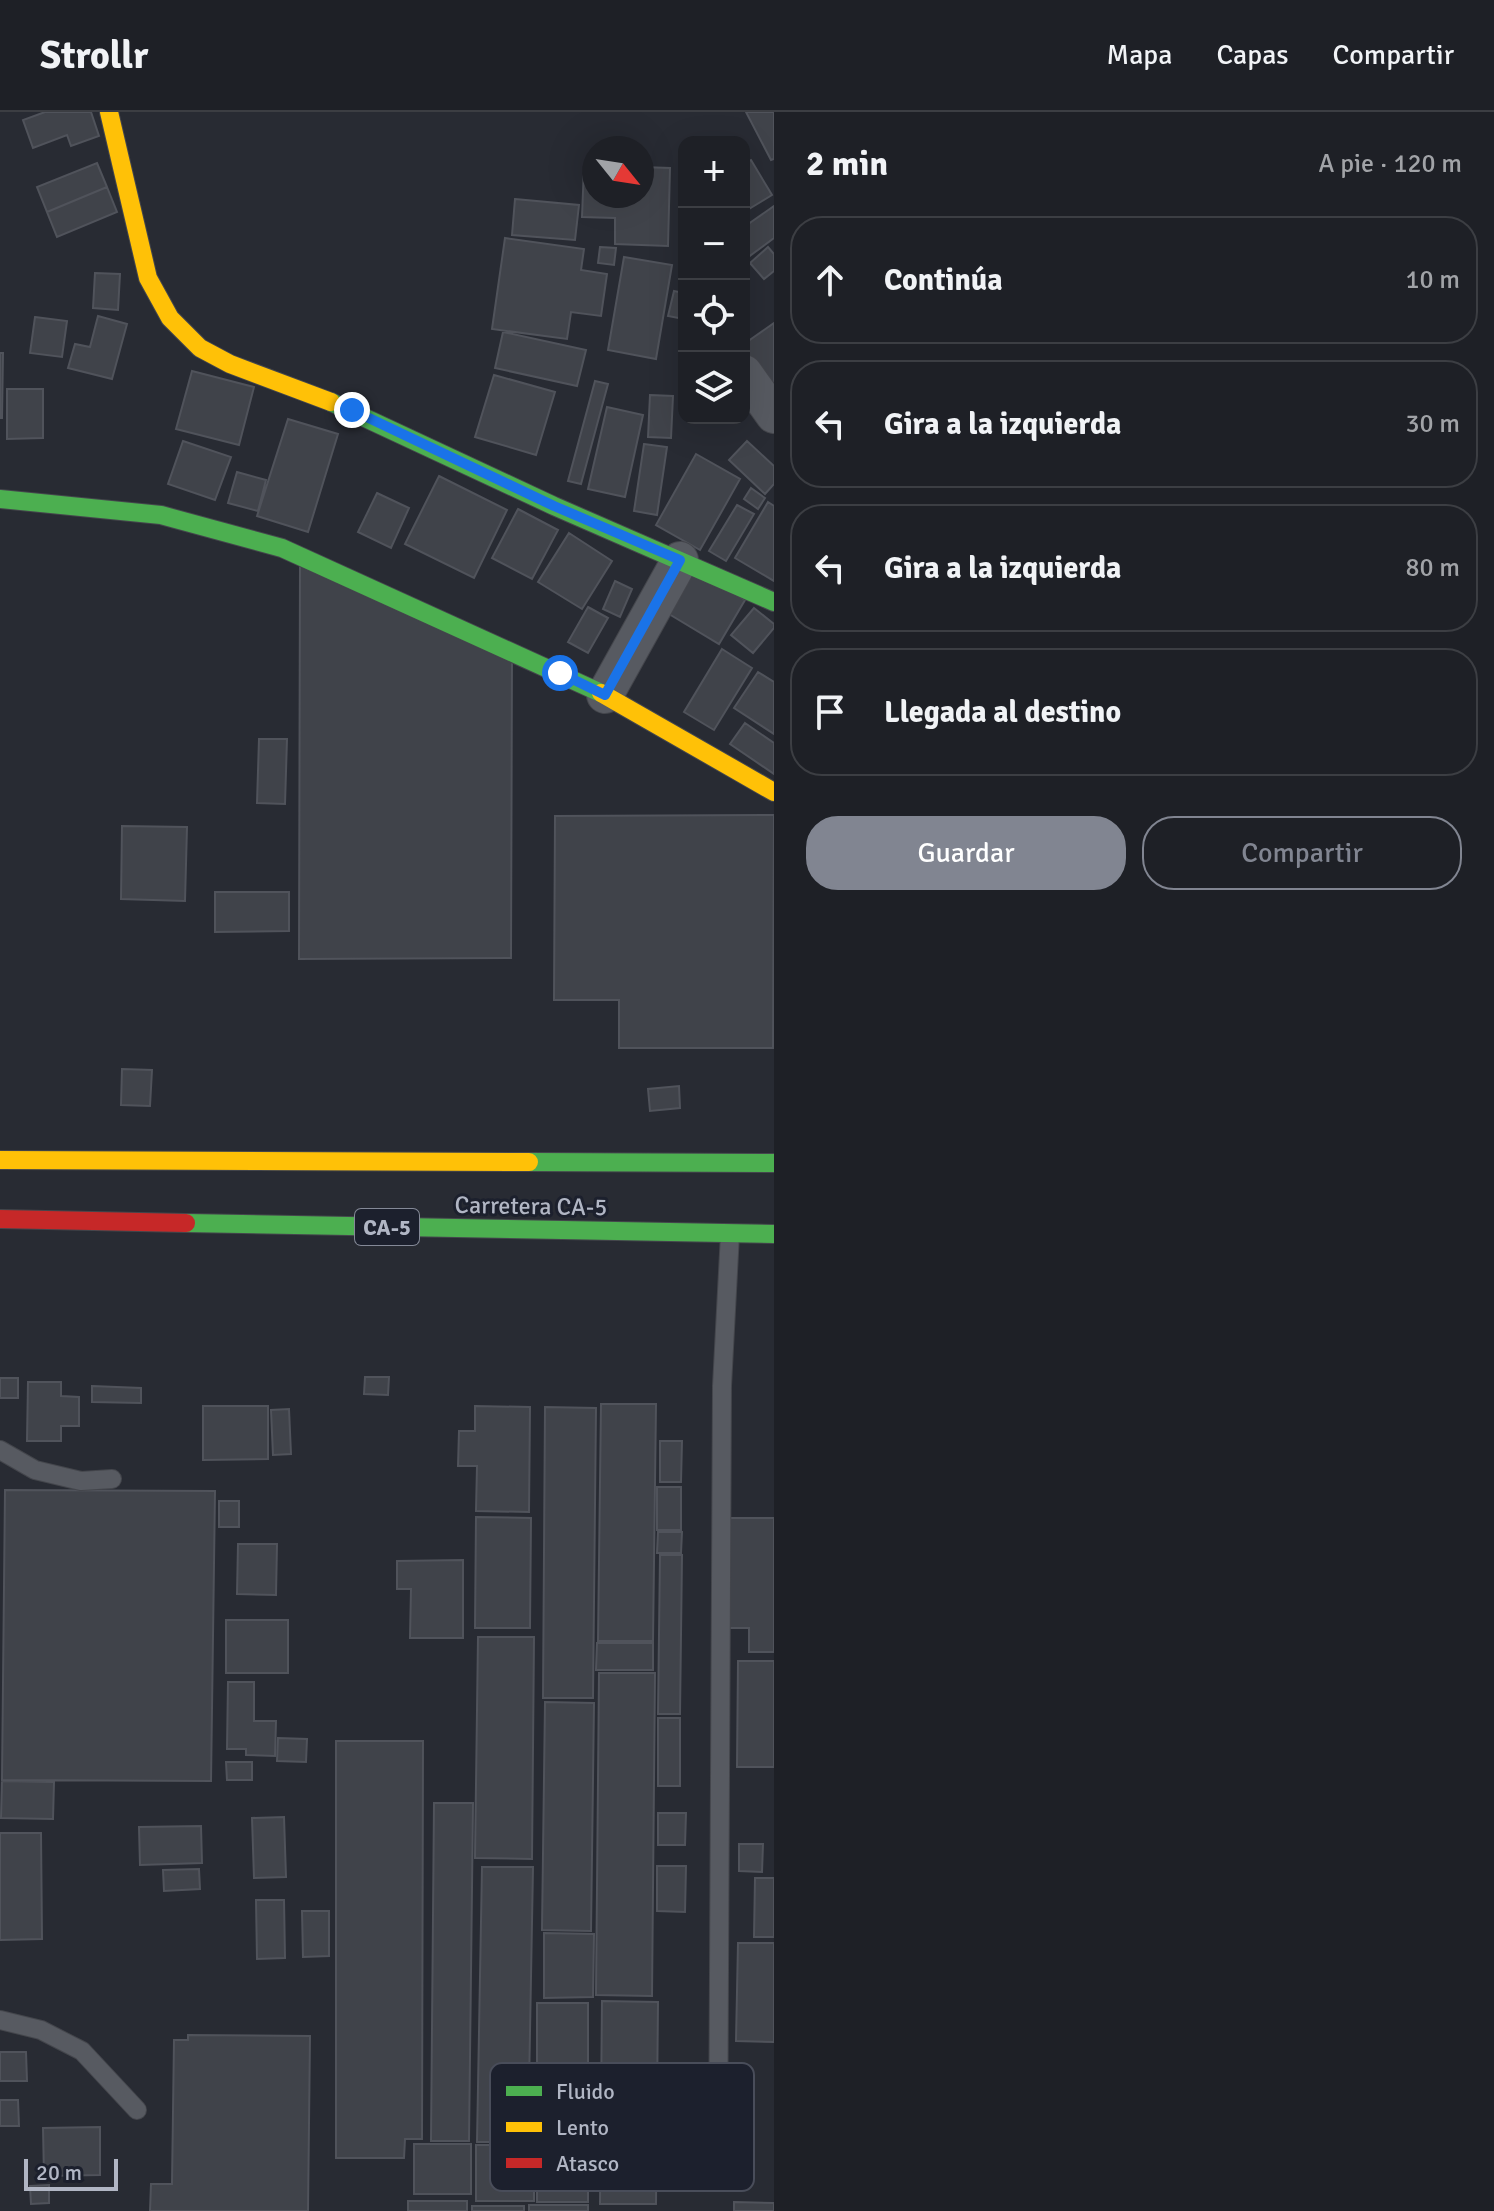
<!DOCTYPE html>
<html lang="es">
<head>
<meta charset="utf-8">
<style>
	:root { --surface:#1e2026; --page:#26282e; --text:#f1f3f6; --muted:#a1a3a7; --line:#3c3e43; --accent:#818591 }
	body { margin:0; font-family:Signika,sans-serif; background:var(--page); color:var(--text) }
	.controls { position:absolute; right:24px; top:24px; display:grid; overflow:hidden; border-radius:16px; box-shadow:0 8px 32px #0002 }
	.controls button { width:72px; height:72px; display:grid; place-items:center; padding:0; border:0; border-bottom:2px solid var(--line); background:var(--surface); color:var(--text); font:40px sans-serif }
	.compass { position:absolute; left:582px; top:24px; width:72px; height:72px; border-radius:50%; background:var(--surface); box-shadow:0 8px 32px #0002; rotate:120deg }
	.scale { position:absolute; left:24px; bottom:20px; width:94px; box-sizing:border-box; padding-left:8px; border:4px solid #b1b6c4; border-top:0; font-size:22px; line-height:28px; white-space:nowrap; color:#b1b6c4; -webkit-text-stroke:6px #1c202d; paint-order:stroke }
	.stop { position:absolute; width:24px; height:24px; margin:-18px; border:6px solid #1a73e8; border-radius:50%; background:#fff }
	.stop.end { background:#1a73e8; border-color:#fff; box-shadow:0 2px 8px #0008 }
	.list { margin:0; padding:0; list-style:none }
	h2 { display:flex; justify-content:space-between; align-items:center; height:104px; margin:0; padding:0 32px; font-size:34px }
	h2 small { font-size:26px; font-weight:400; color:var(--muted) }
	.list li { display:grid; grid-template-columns:52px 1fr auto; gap:24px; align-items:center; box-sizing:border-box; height:128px; margin:0 16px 16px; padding:0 16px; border:2px solid var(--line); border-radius:32px }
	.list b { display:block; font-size:30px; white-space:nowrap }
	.list em { font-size:26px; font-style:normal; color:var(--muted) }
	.actions { display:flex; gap:16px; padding:24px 32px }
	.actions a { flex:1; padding:18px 0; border:2px solid var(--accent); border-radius:32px; text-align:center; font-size:28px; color:var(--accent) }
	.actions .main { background:var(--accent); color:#fff }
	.icon { flex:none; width:44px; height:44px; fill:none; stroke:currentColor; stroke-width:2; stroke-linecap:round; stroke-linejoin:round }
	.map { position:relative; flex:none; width:774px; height:2099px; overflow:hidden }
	header { display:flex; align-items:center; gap:48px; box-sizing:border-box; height:112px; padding:0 40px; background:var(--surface); border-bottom:2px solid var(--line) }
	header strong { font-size:38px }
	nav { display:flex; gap:44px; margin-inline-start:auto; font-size:28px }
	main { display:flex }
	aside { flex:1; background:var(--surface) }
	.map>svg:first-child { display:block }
</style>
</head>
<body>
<header>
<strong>Strollr</strong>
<nav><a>Mapa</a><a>Capas</a><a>Compartir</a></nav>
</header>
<main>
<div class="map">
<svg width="774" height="2099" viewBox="0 0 774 2099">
	<rect width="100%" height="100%" fill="#282b33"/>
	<!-- building -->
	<path fill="#40434a" stroke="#50535b" stroke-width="2" d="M45,0h46l8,24 -28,10 -4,-11 -34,13 -10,-28z
		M746,0h28v47l-3,1z
		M751,48l21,35 -28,17v-48z
		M97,51l10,24 -60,25 -10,-25z
		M584,54h10v30h48v-29l28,1 -2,78 -53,-2v-26l-33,-1z
		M107,75l10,25 -60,25 -10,-25z
		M515,87l64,6 -4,35 -63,-5z
		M774,94v32l-27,20 -3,-4v-27z
		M505,126l79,11 -3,21 26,4 -6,42 -30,-4 -4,27 -75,-10z
		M600,135l16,1 -2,17 -16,-2z
		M768,135l6,7v17l-10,8 -14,-16z
		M624,145l48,8 -16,94 -48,-9z
		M95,161l25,1 -2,36 -25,-2z
		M674,179l10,2v26l-16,-3z
		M98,204l29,8 -15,55 -44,-11 7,-24 15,3z
		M35,205l32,4 -5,36 -32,-4z
		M774,211v76l-30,-44v-11z
		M503,220l83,18 -9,36 -82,-18z
		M0,241h3l-1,65h-2z
		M192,259l62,16 -15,58 -63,-16z
		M494,263l61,17 -19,63 -61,-18z
		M595,269l13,3 -27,100 -13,-3z
		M7,277h36v49l-36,1z
		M650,283l23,1 -2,42 -23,-1z
		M607,295l36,8 -18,82 -37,-8z
		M288,307l50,15 -30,98 -51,-16z
		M183,329l48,16 -16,43 -47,-16z
		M747,329l27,25v18l-9,10 -36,-34z
		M644,332l23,3 -10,68 -23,-4z
		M696,342l44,25 -40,71 -44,-25z
		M237,360l29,8 -8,31 -30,-8z
		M439,364l68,34 -33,68 -69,-34z
		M751,376l14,10 -7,11 -14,-10z
		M377,381l32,15 -18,40 -33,-16z
		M768,390l6,4v75l-39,-23z
		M737,393l17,9 -28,47 -17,-10z
		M518,397l40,21 -26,49 -40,-21z
		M569,421l43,28 -30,48 -44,-27z
		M300,451l212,90 -1,305 -212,1z
		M691,455l54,33 -26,44 -55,-33z
		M615,469l17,8 -12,28 -17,-8z
		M588,495l20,11 -20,35 -20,-11z
		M754,496l20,16v4l-21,25 -22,-18z
		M722,537l30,19 -38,62 -30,-18z
		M758,560l16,10v52l-40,-26z
		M745,611l29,20v31l-44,-30z
		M259,627h28l-2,65 -28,-1z
		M774,703l-1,233h-154v-48h-65l1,-184z
		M122,714l65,1 -2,74 -64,-2z
		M215,780h74v39l-74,1z
		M122,957l30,1 -2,36 -29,-1z
		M679,974l1,22 -30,3 -2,-22z
		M365,1265h24l-1,18 -24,-1z
		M0,1266h18v20h-18z
		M28,1270h33v14l18,1v29h-18v15h-34z
		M92,1274l49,2v15l-49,-1z
		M601,1292h55l-3,237h-55z
		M203,1294h65v53l-65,1z
		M475,1294l55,1 -1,105 -53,-1 1,-45h-19l1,-35h16z
		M545,1295l51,1 -3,290h-50z
		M289,1297l2,45 -18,1 -2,-45z
		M660,1329h22l-1,41h-21z
		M657,1375h24v43h-24z
		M5,1378l210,1 -4,290 -209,-1z
		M219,1389h20v26h-20z
		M476,1405l55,1 -1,110h-55z
		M726,1406h48v134h-25v-24h-22z
		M658,1420h24l-1,21h-24z
		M238,1432h39l-1,51 -39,-1z
		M660,1443h22l-2,159h-22z
		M463,1448v78h-53l1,-49h-14v-28z
		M226,1508h62v53h-62z
		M478,1525h56l-2,222 -57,-1z
		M597,1531h56v27h-57z
		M738,1549h36v106h-37z
		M599,1561h56l-3,323 -56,-1z
		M228,1570h26v39h22l-1,35 -29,-1v-6h-19z
		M545,1590l49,1 -3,228 -49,-1z
		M658,1606h22v68h-22z
		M278,1626l29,1 -1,23 -29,-1z
		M336,1629h87l-1,398h-17l-1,19h-68z
		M226,1650h26v18h-25z
		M2,1669l52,1 -1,37 -52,-1z
		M434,1691h39l-4,338h-38z
		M658,1701h28l-1,32h-27z
		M284,1705l2,60 -32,1 -2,-60z
		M201,1714l1,37 -62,2 -1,-38z
		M0,1721h41l1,106 -42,1z
		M739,1732h24l-1,28 -23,-1z
		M657,1754h29l-1,46 -28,-1z
		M482,1755h51l-5,275h-51z
		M199,1757l1,20 -36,2 -1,-21z
		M755,1766h19v59h-20z
		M256,1788h28l1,58 -28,1z
		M302,1799h27v45l-26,1z
		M544,1821l50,1 -1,63 -49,1z
		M738,1831h36v99l-38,-1z
		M602,1889l56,1 -2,202h-56z
		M537,1891h51v199h-51z
		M188,1923l122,1 -2,175h-158l1,-27h21l2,-144h14z
		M0,1940h26l1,29h-27z
		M0,1988h18l1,26h-19z
		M100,2015v48l-56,1 -1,-48z
		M414,2032h57v50h-57z
		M476,2033h58v56h-58z
		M49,2073v18l-18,1 -1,-18z
		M408,2089h59v10h-59z
		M734,2090l40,1v8h-40z
		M529,2093h59v6h-59z
		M472,2094h52v5h-52z"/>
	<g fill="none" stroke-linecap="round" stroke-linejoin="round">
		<!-- lane casing -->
		<g stroke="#44464c" stroke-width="20">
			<path id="lane" d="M0,1338l35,20 46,11 31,-2
				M0,1908l41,10 41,21 55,59
				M718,2057l4,-783 8,-152"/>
		</g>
		<!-- street casing -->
		<g stroke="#44464c" stroke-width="38">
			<path id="street" d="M744,261l30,42
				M605,583l75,-135"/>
		</g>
		<!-- fast casing -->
		<g stroke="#44464c" stroke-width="20">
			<path id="fast" d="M331,290l223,104 220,96
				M0,387l161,16 121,33 319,145
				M529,1050l245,1
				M186,1111l588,11"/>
		</g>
		<!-- slow casing -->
		<g stroke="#44464c" stroke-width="20">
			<path id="slow" d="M109,0l39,166 22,40 30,30 30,16 101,38
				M601,581l173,99
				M0,1048l529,2"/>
		</g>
		<!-- jam casing -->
		<g stroke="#44464c" stroke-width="20">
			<path id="jam" d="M0,1107l186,4"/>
		</g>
		<!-- lane -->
		<use href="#lane" stroke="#575a61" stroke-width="18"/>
		<!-- street -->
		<use href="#street" stroke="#575a61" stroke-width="36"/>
		<!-- fast -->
		<use href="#fast" stroke="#4caf50" stroke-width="18"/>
		<!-- slow -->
		<use href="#slow" stroke="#ffc107" stroke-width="18"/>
		<!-- jam -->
		<use href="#jam" stroke="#c62828" stroke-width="18"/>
	</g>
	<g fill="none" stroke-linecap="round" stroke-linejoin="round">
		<!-- route -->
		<path stroke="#1a73e8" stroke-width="10" d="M352,298l202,96 126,54 -75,135 -45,-22"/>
	</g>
	<g text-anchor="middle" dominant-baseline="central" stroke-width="6" stroke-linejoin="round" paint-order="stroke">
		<!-- shield labels -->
		<rect fill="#1c202d" stroke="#848997" stroke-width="2" x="355" y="1097" width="64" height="36" rx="6"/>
		<g font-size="22" font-weight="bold" fill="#b1b6c4">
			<text x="387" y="1115">CA-5</text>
		</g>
		<!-- street labels -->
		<g font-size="24" fill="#b1b6c4" stroke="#1c202d">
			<text transform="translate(531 1094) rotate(1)">Carretera CA-5</text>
		</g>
	</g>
	<!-- legend -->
	<rect x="490" y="1951" width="264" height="128" rx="12" fill="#1c202d" stroke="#494d5a" stroke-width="2"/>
	<rect x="506" y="1974" width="36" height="10" fill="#4caf50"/>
	<rect x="506" y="2010" width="36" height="10" fill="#ffc107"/>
	<rect x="506" y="2046" width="36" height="10" fill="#c62828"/>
	<g font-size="22" fill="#b1b6c4">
		<text x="556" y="1987">Fluido</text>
		<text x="556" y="2023">Lento</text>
		<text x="556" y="2059">Atasco</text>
	</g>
</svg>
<div class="controls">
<button>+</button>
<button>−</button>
<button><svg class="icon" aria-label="locate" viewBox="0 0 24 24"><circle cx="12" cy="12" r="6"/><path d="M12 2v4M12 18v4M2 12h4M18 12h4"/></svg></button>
<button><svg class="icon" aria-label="layers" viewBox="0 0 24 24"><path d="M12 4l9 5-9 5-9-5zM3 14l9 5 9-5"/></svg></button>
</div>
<svg class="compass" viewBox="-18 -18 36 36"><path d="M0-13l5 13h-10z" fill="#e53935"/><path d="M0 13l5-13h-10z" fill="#a1a3a7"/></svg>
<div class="scale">20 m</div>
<div class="stop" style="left:560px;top:561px"></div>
<div class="stop end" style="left:352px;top:298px"></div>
</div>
<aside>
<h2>2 min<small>A pie · 120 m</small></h2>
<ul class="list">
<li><svg class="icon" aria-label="ahead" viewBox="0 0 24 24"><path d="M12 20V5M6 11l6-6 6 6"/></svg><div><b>Continúa</b></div><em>10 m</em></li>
<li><svg class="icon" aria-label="left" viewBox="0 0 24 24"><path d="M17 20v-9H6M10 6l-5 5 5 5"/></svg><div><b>Gira a la izquierda</b></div><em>30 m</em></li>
<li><svg class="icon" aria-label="left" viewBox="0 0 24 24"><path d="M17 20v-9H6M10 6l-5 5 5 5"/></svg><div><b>Gira a la izquierda</b></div><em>80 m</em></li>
<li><svg class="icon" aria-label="arrive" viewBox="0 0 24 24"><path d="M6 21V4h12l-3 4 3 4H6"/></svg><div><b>Llegada al destino</b></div></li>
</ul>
<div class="actions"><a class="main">Guardar</a><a>Compartir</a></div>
</aside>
</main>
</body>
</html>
